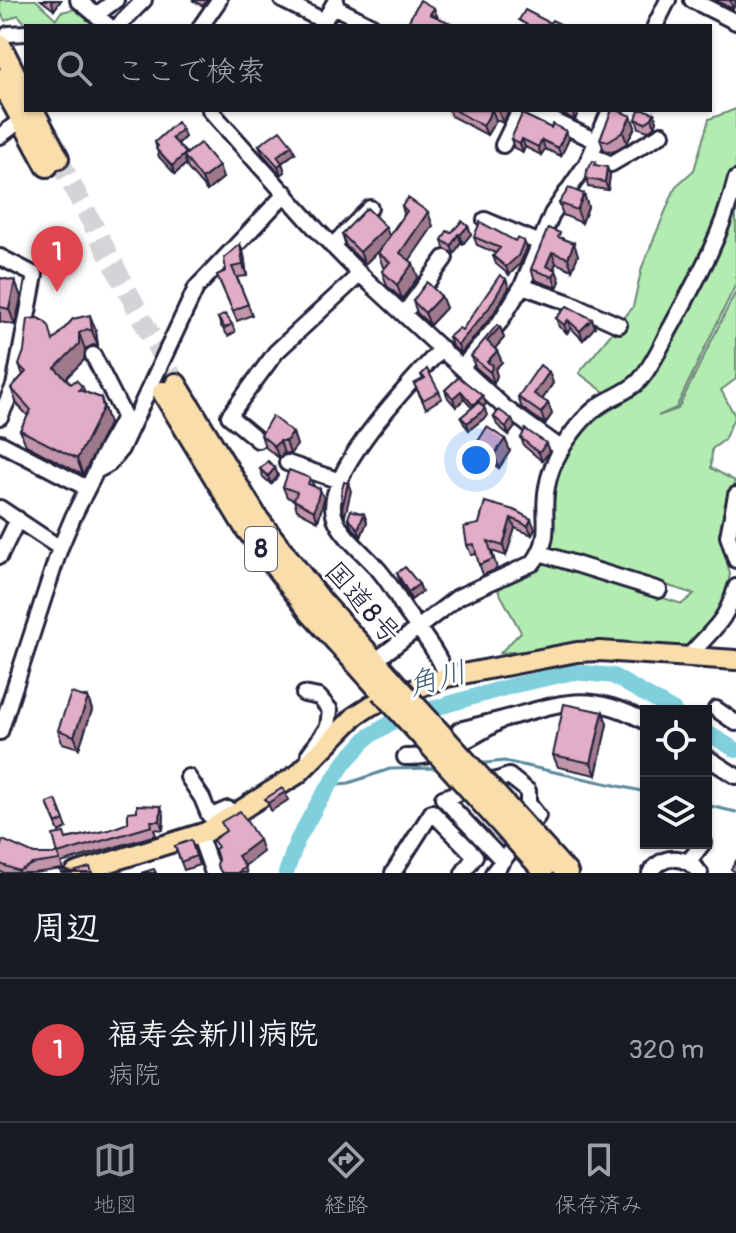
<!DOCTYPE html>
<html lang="ja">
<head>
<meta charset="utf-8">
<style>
	:root { --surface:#171b24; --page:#20242c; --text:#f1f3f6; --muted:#9ea1a6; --line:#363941; --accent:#8c9099 }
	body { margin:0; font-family:Pangolin,"Klee One",sans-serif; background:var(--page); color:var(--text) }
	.controls { position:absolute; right:24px; bottom:24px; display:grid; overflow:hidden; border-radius:0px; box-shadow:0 2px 6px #0004 }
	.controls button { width:72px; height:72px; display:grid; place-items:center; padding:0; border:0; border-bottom:2px solid var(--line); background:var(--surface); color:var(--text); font:40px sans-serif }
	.you { position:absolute; left:476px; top:460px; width:28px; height:28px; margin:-20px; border:6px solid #fff; border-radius:50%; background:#1a73e8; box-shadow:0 0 0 12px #1a73e833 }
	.badge { display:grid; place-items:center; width:52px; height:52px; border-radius:50%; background:var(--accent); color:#fff; font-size:26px; font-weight:700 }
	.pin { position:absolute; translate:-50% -66px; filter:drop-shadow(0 2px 4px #0008) }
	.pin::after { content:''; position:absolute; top:42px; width:28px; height:24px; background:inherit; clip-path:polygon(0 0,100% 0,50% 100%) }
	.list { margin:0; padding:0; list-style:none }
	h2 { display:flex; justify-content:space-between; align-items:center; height:104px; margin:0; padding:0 32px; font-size:34px }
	h2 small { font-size:26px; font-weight:400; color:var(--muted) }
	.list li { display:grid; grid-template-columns:52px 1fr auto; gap:24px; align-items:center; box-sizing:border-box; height:144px; padding:0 32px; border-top:2px solid var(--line) }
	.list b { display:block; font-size:30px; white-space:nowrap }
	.list p { margin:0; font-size:26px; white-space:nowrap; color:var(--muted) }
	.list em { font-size:26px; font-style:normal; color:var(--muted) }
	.icon { flex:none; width:44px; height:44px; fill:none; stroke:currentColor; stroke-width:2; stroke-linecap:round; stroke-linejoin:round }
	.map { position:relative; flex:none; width:736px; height:873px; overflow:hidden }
	.search { position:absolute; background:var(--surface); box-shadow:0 2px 6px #0004; left:24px; right:24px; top:24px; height:88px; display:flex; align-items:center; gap:20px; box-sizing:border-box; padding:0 28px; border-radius:0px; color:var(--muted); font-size:30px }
	.sheet { height:248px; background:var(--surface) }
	nav { display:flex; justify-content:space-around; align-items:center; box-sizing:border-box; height:112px; border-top:2px solid var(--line); background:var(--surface); font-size:22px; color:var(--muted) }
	nav a { display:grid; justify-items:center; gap:4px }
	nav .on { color:var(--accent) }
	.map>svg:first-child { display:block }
</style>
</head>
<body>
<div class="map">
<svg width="736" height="873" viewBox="0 0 736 873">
	<rect width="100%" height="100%" fill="#fff"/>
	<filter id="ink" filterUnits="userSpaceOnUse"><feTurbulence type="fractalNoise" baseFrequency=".0125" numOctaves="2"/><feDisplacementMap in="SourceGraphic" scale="16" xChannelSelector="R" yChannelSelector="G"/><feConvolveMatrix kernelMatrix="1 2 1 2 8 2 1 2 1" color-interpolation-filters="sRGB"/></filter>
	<g filter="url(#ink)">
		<!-- green -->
		<path fill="#b3ecb0" stroke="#6a8776" stroke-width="2" d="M0,0h36l20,19 5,-7 19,-4 18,18h-70l-10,-11 -13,6 -5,-10z
			M736,109v175l-60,124 -18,8 20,-7 58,-118v88l-15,11 14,26 -11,24 -12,9 -1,19 24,13 -14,58 9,35 -6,32 -33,41 -29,3 -66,-5 -96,8 21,-21 -23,-42 48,-29 136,43 12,-10 -146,-46c3,-43 5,-91 41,-123 9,-8 21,-14 31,-21l-41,-31 54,-66 9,-40 34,-81 18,-16 15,-51z"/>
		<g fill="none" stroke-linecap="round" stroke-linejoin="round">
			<!-- stream -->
			<path stroke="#5a8a9c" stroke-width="3" d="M477,764l27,-3 142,31
				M329,785l20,-2 41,-14 48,-1
				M706,805l30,7"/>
			<!-- river -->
			<path stroke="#80cfdd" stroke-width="16" d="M706,732l30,18
				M286,873l11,-32 21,-38 27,-41 23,-25 29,-18 114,-33 63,-14 39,4 61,35"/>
			<!-- highway-tunnel -->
			<path stroke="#d3d3d8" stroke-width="20" stroke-dasharray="20 10" stroke-linecap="butt" d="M58,158l118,226"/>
			<!-- minor casing -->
			<g stroke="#22223b" stroke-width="20">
				<path id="minor" d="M78,0l31,26
					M282,0l42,21 12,-21
					M692,0l44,22
					M333,6l39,20
					M96,15l20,-15
					M118,26l26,-26
					M201,26l18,-26
					M655,26l13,-26
					M8,34l18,-1
					M210,110l107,120 43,44 144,133 58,42
					M532,110l64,31
					M0,136l21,-16
					M503,145l17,-35
					M591,155l20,9 51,-30
					M485,220l55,23
					M332,246l38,-38
					M0,257l35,18 -21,111 -14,31
					M522,286l48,17 49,22
					M404,314l41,-56
					M442,348c-27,30 -124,128 -107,170 7,19 34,39 47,56 9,11 16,24 23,36 15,21 33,42 42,67
					M93,355l31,61c-8,20 -22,36 -28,55
					M462,367l38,-45 22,-36 30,-72 35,-51 23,-53
					M258,440l-29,-24 47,-64 84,-78
					M0,443l87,45
					M287,463l53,18
					M736,495l-8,41 8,24
					M0,508l60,40
					M540,553l119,37
					M0,556l18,-37
					M690,655c23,-27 35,-31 46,-68
					M375,661l83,-64 75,-34c21,-27 8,-46 14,-76 2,-13 8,-27 15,-39 10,-16 25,-35 41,-45 12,-7 26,-12 36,-22 13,-15 22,-35 31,-52 28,-51 52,-94 66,-150
					M304,694l15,3 11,13 -2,17 -19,27
					M716,709l20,14
					M503,719c59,-16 86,-29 143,3
					M0,732l60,-184 13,-31 23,-46 13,-7 12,-15 75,-161 90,-95
					M405,757c35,2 68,-20 98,-38l-44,11
					M706,757l30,19
					M188,777l14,21 7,17 3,1 16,-7 9,5
					M199,834l14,39
					M689,861l14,-18
					M393,873l39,-61 43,44 -12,17
					M493,873l45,-57 -10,-13v-12l-19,-15 -66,22 59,62
					M650,873c14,-20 35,-18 50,0"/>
			</g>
			<!-- major casing -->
			<g stroke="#22223b" stroke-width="24">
				<path id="major" d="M75,873l131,-41 92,-58 57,-58 17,-11 75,-28 130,-25 23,-1 136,9"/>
			</g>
			<!-- highway casing -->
			<g stroke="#22223b" stroke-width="26">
				<path id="highway" d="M0,45l26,51
					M0,79l47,87
					M33,110l25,48
					M176,384l81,134 65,84 70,78
					M163,392l82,135 65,85 71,79
					M555,860l12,13"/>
			</g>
			<!-- minor -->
			<use href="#minor" stroke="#fff" stroke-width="14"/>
			<!-- major -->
			<use href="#major" stroke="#f9deab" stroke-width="18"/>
			<!-- highway -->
			<use href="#highway" stroke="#f9deab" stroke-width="20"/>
			<!-- highway-bridge casing -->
			<g stroke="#22223b" stroke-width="26" stroke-linecap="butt">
				<path id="highway-bridge" d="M392,680l163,180
					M381,691l162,179"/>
			</g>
			<!-- highway-bridge -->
			<use href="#highway-bridge" stroke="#f9deab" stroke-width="20"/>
		</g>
		<!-- wall -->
		<path fill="#c295aa" stroke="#22223b" stroke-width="2" d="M41,0h20l-7,10z
			M192,0h15l-4,6z
			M714,0h21l1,2 -3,7z
			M449,110h60l-6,13 -7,-3 -9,15 -36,-19z
			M561,110h18l-4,10 -13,-6z
			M654,113l3,8 -2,5 -7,5 -9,-3 -3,-9z
			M631,116l4,11 -8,16 -15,9 -8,-2 -4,-11z
			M182,129l3,8 -7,7 8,10 37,24 -16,13 -19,-22 -2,-5 -11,10 -16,-17 -4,-15z
			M511,139h58l-8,17 -16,-7 -4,6 -16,-8 -2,5 -9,-4z
			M259,145l36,8 -13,10 3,9 -4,3 -19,-22z
			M610,175l-2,15 -20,-3 -2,-8z
			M584,194l4,13 -6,16 -19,-8 -4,-12z
			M402,206l31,20 -24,34 9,17 -16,22 -15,-13 -5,-15 3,-3 -2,-1 -5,-14 2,-3 -15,14 -19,-18 -4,-12 47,2 15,-22z
			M468,226l3,8 -8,10 -2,-2 -7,12 -10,-6 -2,-8 9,-7z
			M474,237l53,11 -7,16 -11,11 -13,-11 -3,-8 3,-3 -19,-8z
			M562,238l16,17 -6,15 -16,-7 -2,6 6,12 -3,7 -22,-8 -4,-11z
			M240,244l4,11 3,21 -10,1 15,38 -15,6 -20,-46 9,-4z
			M0,278l15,3 6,16 -6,28 -15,-3z
			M509,288l-17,28 -31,37 -9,-7 -3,-9 13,-7z
			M441,296l5,12 -16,17 -13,-12 -4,-12z
			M218,318l14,6 3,8 -7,4 -7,-10z
			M556,318l36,1 3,8 -12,13 -12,-12 -4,5 -8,-6z
			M73,319l23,12 2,15 -5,-1 -8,4 -1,11 -18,18 5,6 11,2 3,6 16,6 8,26 -26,51 -57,-30 -6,-15 8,-14 -11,-12 -6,-16 12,-13 -4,-10 36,-25z
			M500,327l4,11 -9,10 2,3 5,11 -7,7 2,7 -3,7 -19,-16 -4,-11z
			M549,372l4,11 -11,17 6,3 4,11 -7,10 -23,-16 -4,-11z
			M421,375l18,16 3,7 -16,10 -12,-24 9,-5z
			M459,377l27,27 -3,3 4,9 -18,14 -5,-6 -3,-7 11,-9 -8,-9 -8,8 -8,-9 -3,-8z
			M494,417l21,10 -6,8 -12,-10z
			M293,433l4,12 -7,9 -6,-1 -5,5 -14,-11 -4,-12z
			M521,438l25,5 3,9 -7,9 -18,-15z
			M505,439l5,12 -11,17 -18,-12 -4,-13z
			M275,468l3,8 -7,8 -8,-7 -3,-8z
			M310,478l4,8 10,13 -6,22 -21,-11 -3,-10 -7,-3 -4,-10z
			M485,502l50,27 -3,6 -17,-7 -9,28 -14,-5 5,18 -14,6 -7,-21 -5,1 -4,-10 12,-21z
			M364,514l3,8 -6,15 -10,-11 -3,-8z
			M397,573l22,11 3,8 -11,8 -11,-19z
			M88,698l4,12 -13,38 -17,-5 -4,-13z
			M603,712l4,12 -11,51 -38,-8 -5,-12z
			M56,800l11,28 -8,4 -12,-29z
			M164,815l-1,15 -9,-1 2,6 -95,28 2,6 -29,4h-30l-4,-1v-24l34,6h24l8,-15 43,-9z
			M191,840l8,25 -15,5 -9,-24z"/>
		<!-- shaded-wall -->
		<path fill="#9e798b" stroke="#22223b" stroke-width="2" d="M53,0h8l-7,10 -2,-8z
			M730,0h5l1,2 -3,7z
			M434,8l4,10 -8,-4z
			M492,110l4,10 -9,15 -4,-9z
			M501,110h8l-6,13 -4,-10z
			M572,110h7l-4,10z
			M654,113l3,8 -2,5 -3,-8z
			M631,116l4,11 -8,16 -4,-11z
			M182,129l3,8 -10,9 -3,-8z
			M566,131l3,8 -8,17 -3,-8z
			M522,139l3,8 -2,5 -3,-8z
			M542,140l3,9 -4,6 -3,-8z
			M292,145l3,8 -15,11 -3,-8z
			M186,153l3,8 -5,-5 2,8 -11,10 -3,-8z
			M282,163l3,9 -4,3 -3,-9z
			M219,166l4,12 -16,13 -5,-12z
			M607,167l3,8 -2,15 -3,-8z
			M584,194l4,13 -6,16 -5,-13z
			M428,212l5,14 -28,41 -5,-14z
			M468,226l3,8 -8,10 -3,-9z
			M386,227l4,12 -25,25 -5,-12z
			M458,234l3,8 -7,12 -3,-8z
			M524,241l3,7 -7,16 -11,11 -3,-8z
			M574,243l4,12 -6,15 -4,-12z
			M240,244l4,11 3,21 -4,-11z
			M552,252l4,11 -6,14 -4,-11z
			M413,263l5,14 -16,22 -5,-14z
			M556,270l4,11 -3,7 -4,-11z
			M506,279l3,9 -17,28 -31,37 -3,-8z
			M15,281l6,16 -6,28 -6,-16z
			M441,296l5,12 -16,17 -5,-12z
			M90,315l6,16 2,15 -6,-15z
			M592,319l3,8 -12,13 -3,-9z
			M568,320l3,8 -4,5 -3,-8z
			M500,327l4,11 -13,15 -4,-12z
			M79,333l6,16 -1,11 -23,23 -6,-15z
			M497,351l5,11 -7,7 2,7 -3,7 -7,-21z
			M549,372l4,11 -15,23 -4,-12z
			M461,391l3,8 -8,8 -3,-9z
			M483,396l3,8 -10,9 -3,-8z
			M101,398l8,26 -26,51 -6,-16z
			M548,403l4,11 -7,10 -4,-11z
			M485,409l2,7 -18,14 -2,-7z
			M512,419l3,8 -6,8 -3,-8z
			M293,433l4,12 -7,9 -4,-13z
			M505,439l5,12 -11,17 -5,-13z
			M280,441l4,12 -5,5 -5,-12z
			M546,443l3,9 -7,9 -3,-8z
			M275,468l3,8 -7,8 -3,-8z
			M348,483l3,8 -6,25 -3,-8z
			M320,489l4,10 -6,22 -4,-10z
			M364,514l3,8 -6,15 -3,-8z
			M511,518l4,10 -9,28 -3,-10z
			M531,519l4,10 -3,6 -4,-9z
			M419,584l3,8 -11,8 -3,-8z
			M88,698l4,12 -13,38 -5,-12z
			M603,712l4,12 -11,51 -5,-12z
			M285,792l3,8 -17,11 -3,-8z
			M161,806l3,9 -1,15 -3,-9z
			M259,840l4,12 -21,16 -4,-12z
			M245,867l2,6h-10z"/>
		<!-- building -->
		<path fill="#e2adc6" stroke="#22223b" stroke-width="2" d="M420,0l14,8 -4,6 27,12h-51z
			M525,10l25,13 2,-3 10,5 -33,1 -10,-6z
			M455,110h37l-9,16z
			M612,110h5l14,6 -8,16 -15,9 -8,-2z
			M639,110h6l9,3 -2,5 -7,5 -9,-4z
			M522,114l29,14 2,-4 13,7 -8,17 -16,-8 -4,7 -16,-8 -2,5 -9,-5z
			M177,122l5,7 -10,9 14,15 -14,13 -16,-17 2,-3 -3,-4z
			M280,130l12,15 -15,11 5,7 -4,3 -19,-21z
			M200,143l19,23 -17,13 -18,-23z
			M593,161l3,1 -1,3 12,2 -2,15 -19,-3 1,-9z
			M569,188l15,6 -7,16 -18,-7z
			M408,198l20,14 -28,41 13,10 -16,22 -15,-14 8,-9 -12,-9 29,-42 -5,-5z
			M367,208l19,19 -26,25 -18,-18z
			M462,221l6,5 -8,9 -2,-1 -7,12 -9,-6 5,-9 4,2z
			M480,222l35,19 2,-3 7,3 -6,15 -12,11 -13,-11 7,-8 -26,-11z
			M548,228l12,5 -2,4 16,6 -6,15 -16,-6 -6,14 10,4 -3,7 -22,-8z
			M240,244l3,21 -11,2 16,37 -15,7 -16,-36 9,-4 -2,-13z
			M500,275l6,4 -17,29 -31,37 -9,-8 10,-9 3,2z
			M0,278l15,3 -6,28 -9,-2z
			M427,282l14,14 -16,17 -12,-12z
			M567,306l25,13 -12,12 -12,-11 -4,5 -8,-7z
			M225,314l7,10 -7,4 -7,-10z
			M90,315l2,16 -5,-2 -8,4v11l-24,24 16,16 5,-4 6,6 -3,4 22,8 2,10 -26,51 -57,-29 11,-20 -20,-22 15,-16 -7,-7 5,-14 4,-32 10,-1 6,3 5,5 4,15 20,-22z
			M497,325l3,2 -13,14 10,10 -10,11 6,3 -3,7 -19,-16z
			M540,365l9,7 -15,22 14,9 -7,10 -23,-16z
			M427,369l12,22 -16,9 -9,-16 11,-6 -4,-3z
			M459,377l24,19 -10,9 -12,-14 -8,7 -8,-8z
			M479,402l6,7 -18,14 -6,-6z
			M499,410l13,9 -6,8 -12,-10z
			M272,416l21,17 -7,8h-6l-6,5 -13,-11z
			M487,427l18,12 -11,16 -17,-12z
			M525,429l21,14 -7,10 -18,-15z
			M268,461l7,7 -7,8 -8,-7z
			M289,470l21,8 -2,6 12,5 -6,22 -20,-11 3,-8 -14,-5z
			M344,482l4,1 -6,25 -1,-15z
			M485,502l29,8 17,9 -3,7 -17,-8 -8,28 -15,-5 5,18 -14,6 -5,-21 -7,1 -3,-18 15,-3z
			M351,510l13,4 -6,15 -10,-11z
			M405,567l14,17 -11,8 -11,-19z
			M71,693l17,5 -14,38 -16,-6z
			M564,704l39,8 -12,51 -38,-8z
			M282,788l3,4 -17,11 -3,-4z
			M56,800l8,20 -8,4 -9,-21z
			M137,805l24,1 -1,15h-9l1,5 -94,28 2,6 -28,4 -13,7 -19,-7v-16l3,-8 31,14h24l-5,-19 11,-2 2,6 43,-9 19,-7v-11l9,-1z
			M240,811l19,29 -21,16 7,11 -8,6h-15l-5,-7 1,-7 -3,-10 3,-2 -5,-7 13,-9 -5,-9z
			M191,840l5,16 -15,6 -6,-16z
			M736,861v12l-5,-4z
			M90,867l2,6h-31l-1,-3 13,2z
			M154,869l2,4h-15z"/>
	</g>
	<g text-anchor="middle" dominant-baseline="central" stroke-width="6" stroke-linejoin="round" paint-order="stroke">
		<!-- shield labels -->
		<rect fill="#fff" stroke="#646476" stroke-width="2" x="245" y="527" width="32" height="44" rx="6"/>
		<g font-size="26" font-weight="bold" fill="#22223b">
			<text x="261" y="549">8</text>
		</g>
		<!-- street labels -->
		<g font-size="28" fill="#22223b" stroke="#fff">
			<text transform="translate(362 603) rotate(49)">国道8号</text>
		</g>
		<!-- water labels -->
		<g font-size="30" font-style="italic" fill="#435f74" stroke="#fff">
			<text transform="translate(437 679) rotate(-15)">角川</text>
		</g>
	</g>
</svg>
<div class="controls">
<button><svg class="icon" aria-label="locate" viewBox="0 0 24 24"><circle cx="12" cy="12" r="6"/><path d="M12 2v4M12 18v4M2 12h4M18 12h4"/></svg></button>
<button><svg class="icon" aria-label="layers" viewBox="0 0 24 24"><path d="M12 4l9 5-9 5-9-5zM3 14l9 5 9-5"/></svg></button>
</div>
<div class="you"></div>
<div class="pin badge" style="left:57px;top:292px;background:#e0444e">1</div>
<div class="search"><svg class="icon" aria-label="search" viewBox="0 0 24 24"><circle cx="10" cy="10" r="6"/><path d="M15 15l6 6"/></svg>ここで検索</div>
</div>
<section class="sheet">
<h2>周辺<small></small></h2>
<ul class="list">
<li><span class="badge" style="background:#e0444e">1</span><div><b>福寿会新川病院</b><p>病院</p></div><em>320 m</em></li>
</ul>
</section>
<nav>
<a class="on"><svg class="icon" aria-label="map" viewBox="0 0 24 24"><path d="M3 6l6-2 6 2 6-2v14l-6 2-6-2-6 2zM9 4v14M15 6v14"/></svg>地図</a>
<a><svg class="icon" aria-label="directions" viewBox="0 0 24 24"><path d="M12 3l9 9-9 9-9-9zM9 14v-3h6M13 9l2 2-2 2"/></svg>経路</a>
<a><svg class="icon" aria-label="saved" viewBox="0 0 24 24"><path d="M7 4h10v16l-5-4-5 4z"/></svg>保存済み</a>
</nav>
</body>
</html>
